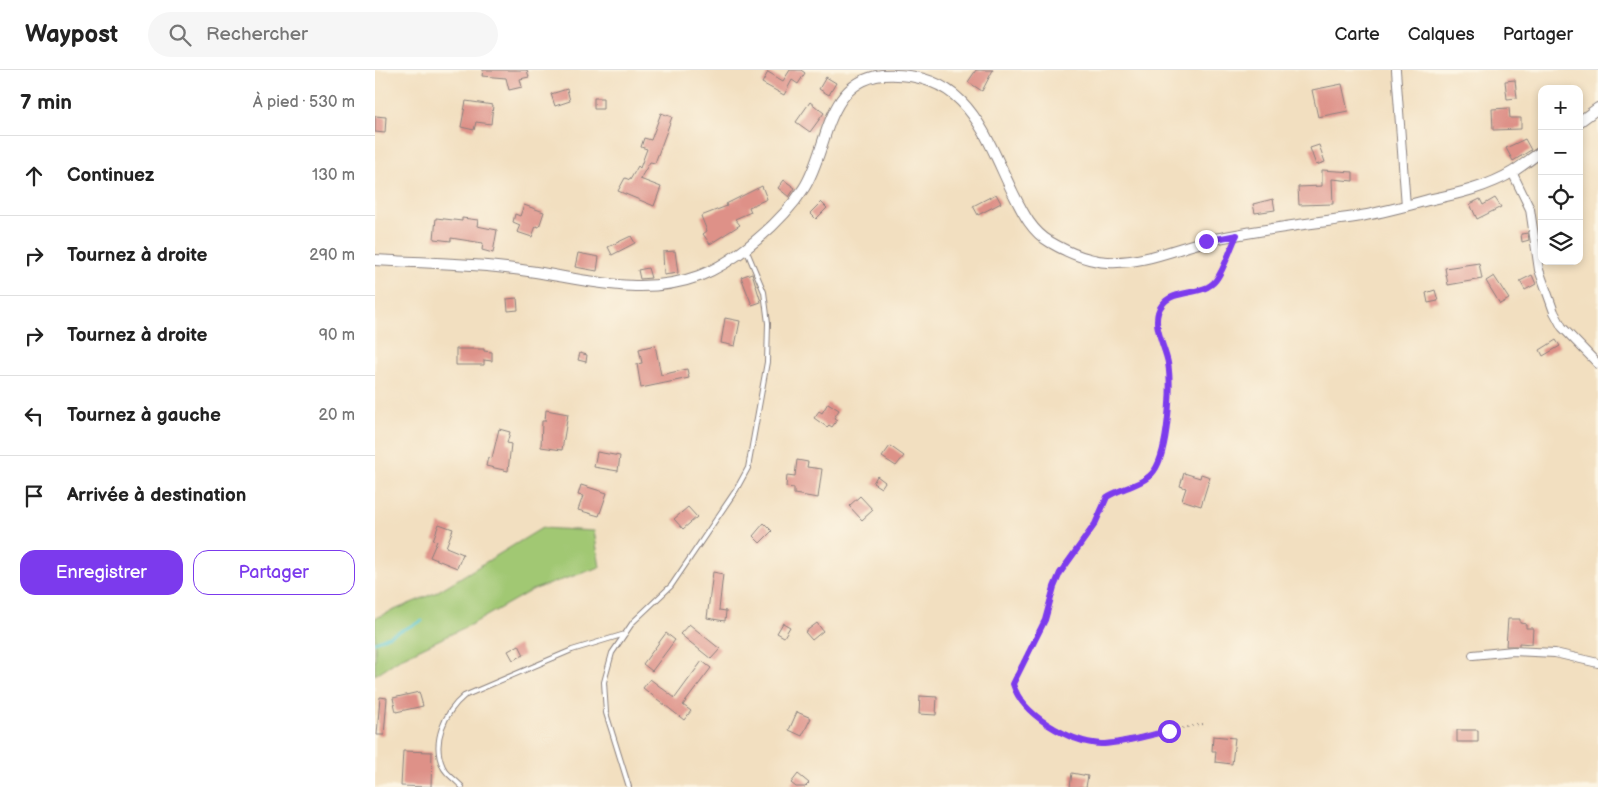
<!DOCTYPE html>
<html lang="fr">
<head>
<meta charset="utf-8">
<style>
	:root { --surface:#fff; --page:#f6f6f6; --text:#222; --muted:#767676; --line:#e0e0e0; --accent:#7c3aed }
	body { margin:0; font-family:"Balsamiq Sans",sans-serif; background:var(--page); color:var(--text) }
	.controls { position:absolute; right:15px; top:15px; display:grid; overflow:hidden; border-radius:10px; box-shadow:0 2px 8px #0003 }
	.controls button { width:45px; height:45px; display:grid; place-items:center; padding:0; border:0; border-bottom:1px solid var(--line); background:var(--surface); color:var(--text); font:25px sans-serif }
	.stop { position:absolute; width:15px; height:15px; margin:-11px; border:4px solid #7c3aed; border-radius:50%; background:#fff }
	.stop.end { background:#7c3aed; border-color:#fff; box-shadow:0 1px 5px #0008 }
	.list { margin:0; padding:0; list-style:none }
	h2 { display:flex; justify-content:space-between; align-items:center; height:65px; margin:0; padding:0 20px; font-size:21px }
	h2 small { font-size:16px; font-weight:400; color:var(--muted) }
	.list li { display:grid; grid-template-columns:32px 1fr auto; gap:15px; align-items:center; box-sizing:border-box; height:80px; padding:0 20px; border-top:1px solid var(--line) }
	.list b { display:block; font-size:19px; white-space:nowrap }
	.list em { font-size:16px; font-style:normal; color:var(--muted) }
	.actions { display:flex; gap:10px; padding:15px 20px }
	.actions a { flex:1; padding:11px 0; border:1px solid var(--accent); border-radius:15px; text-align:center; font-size:18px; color:var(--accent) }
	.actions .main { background:var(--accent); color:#fff }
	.icon { flex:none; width:28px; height:28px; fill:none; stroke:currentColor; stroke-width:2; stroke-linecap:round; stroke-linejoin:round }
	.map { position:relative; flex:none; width:1223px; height:717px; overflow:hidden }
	header { display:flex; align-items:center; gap:30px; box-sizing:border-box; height:70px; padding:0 25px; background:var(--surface); border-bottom:1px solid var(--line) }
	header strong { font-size:24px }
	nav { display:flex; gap:28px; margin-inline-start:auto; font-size:18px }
	.search { width:350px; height:45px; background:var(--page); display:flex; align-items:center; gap:12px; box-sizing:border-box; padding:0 18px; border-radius:28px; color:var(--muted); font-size:19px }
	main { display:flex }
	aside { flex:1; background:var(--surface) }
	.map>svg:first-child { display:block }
</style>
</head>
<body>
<header>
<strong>Waypost</strong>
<div class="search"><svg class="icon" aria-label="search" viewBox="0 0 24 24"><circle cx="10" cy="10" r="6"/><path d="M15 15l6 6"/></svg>Rechercher</div>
<nav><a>Carte</a><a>Calques</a><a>Partager</a></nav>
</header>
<main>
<aside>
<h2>7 min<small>À pied · 530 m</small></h2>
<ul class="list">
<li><svg class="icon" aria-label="ahead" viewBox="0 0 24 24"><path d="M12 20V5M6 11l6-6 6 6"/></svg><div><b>Continuez</b></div><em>130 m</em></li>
<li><svg class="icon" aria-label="right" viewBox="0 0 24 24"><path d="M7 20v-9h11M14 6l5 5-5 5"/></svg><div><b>Tournez à droite</b></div><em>290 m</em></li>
<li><svg class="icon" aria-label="right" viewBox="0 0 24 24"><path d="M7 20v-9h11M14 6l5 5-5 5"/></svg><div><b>Tournez à droite</b></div><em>90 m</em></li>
<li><svg class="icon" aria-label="left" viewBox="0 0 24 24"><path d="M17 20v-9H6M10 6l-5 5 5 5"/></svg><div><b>Tournez à gauche</b></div><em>20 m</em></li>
<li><svg class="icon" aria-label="arrive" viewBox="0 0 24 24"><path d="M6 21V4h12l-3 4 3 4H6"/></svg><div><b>Arrivée à destination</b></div></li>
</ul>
<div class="actions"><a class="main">Enregistrer</a><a>Partager</a></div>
</aside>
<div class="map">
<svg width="1223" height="717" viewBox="0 0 1223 717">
	<rect width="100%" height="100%" fill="#fcf5e5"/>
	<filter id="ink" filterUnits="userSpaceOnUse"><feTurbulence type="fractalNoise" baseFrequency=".02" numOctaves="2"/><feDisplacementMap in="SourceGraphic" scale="10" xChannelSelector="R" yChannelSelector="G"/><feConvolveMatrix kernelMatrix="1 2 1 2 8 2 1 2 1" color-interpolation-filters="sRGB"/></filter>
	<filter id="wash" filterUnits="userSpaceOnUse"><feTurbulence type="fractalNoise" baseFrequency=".0096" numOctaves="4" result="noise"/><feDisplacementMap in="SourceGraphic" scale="20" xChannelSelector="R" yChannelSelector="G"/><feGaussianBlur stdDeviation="1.12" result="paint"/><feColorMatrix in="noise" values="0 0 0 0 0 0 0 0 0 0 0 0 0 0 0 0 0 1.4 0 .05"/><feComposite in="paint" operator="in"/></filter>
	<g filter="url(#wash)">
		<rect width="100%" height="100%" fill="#f2dfc0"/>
		<!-- green -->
		<path fill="#a1c873" stroke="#627557" d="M167,458l52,3 6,36 -68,23 -58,33 -73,35 -26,17v-57l60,-25z"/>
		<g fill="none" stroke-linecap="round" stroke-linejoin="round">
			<!-- stream -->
			<path stroke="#5cc8d3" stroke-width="3" d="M0,572l47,-21"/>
		</g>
		<g id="blocks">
			<!-- building -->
			<path fill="#de9188" d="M108,0h44l2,7 -9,2 2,8 -13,3 -3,-12 -24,-2z
				M415,0h11l4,3 -7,11 -6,-4 -8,15 -22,-12 6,-11 15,9z
				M601,0h17l-11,21 -14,-9z
				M451,7l10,6 -7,12 -10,-6z
				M1140,10l2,18 -10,1 -2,-18z
				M967,14l6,27 -30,6 -6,-27z
				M192,19l3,12 -15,5 -4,-12z
				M219,28h9v11h-9z
				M91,31l27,4 -2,19 -15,-2 -2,8 -13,-3z
				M435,32l14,11 -14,19 -14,-10z
				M1134,38l1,10h11v11l-28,1 -1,-21z
				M286,43l11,4 -17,46 -5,-1 -10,17 21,8 -7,19 -36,-15 7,-13 5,2 8,-14 2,2 7,-19 -6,-2 3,-9 7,2z
				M0,46l11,1 -1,16 -10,-1z
				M1150,69l6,11 -18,11 -7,-13z
				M944,75l6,17 -9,3 -6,-17z
				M947,100l31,2v9l-21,-2 1,25 -34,1 -1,-18 24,-1z
				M409,110l11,8 -6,9 -11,-9z
				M387,116l5,13 -18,8 2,5 -16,7 5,6 -30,19 -7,-10 4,-3 -6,-15 26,-10 -1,-2z
				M621,124l5,9 -23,12 -5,-9z
				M1120,128l6,9 -24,12 -7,-15 10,-5 3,6z
				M898,129l2,11 -20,3 -2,-9z
				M446,132l6,6 -11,11 -6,-6z
				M149,135l20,7 -5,15 -3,-1 -4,11 -15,-5 3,-7 -7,-3 2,-8 5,2z
				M61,148l26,3v-3l16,2 -1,6 20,4 -4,23 -11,-3 1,-7 -32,-5v3l-17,-2z
				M1153,163l1,7 -7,2 -1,-8z
				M256,166l4,7 -23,12 -4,-8z
				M300,181l3,22 -14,2 -1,-23z
				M203,183l21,4 -2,14 -22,-4z
				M1104,193l3,16 -34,6 -3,-17z
				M273,198l3,10 -11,1 -2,-9z
				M377,203l9,29 -9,3 -11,-28z
				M1157,205l4,9 -11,6 -5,-9z
				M1119,206l15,23 -9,5 -14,-23z
				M1060,220l3,11 -10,2 -2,-10z
				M142,228l1,12 -10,1 -1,-12z
				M350,248l15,3 -5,25 -14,-3z
				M1181,270l4,6 -17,10 -3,-6z
				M280,275l6,30 26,-6 2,9 -48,10 -4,-24 5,-1 -3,-14z
				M81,279h28v2l8,1v9l-8,-1v5h-28z
				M205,283l7,2 -1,7 -8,-2z
				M453,333l11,7 -5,8 3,2 -5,7 -3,-2 -2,2 -13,-9 5,-7 3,2z
				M171,340l22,4 -6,36 -21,-3 1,-26h3z
				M124,359l11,3 -3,11 4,1 -3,27 -22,-5 2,-9 4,1z
				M515,376l14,10 -8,10 -14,-9z
				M222,382l23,4 -2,15 -24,-4z
				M422,390l11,2 -1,5 15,2 -4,29 -24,-4v-6l-8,-1 1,-12 8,1z
				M809,403l16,5 1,-4 9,3 -9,29 -19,-6 4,-12 -6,-2z
				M502,406l8,6 -4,6 -8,-5z
				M206,415l26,8 -8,23 -21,-6 5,-14 -5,-1z
				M485,426l13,14 -11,10 -13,-14z
				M313,437l9,10 -14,12 -9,-10z
				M389,453l8,8 -12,12 -7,-7z
				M64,454l14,5 -7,18 17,7 -6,14 -27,-11 7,-16 -4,-1z
				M338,502l10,2 -4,36 7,1 -1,10 -18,-3z
				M1133,549h12v4l6,1v4h7l-1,16 -13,-1v3h-13z
				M408,553l7,4 -6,10 -7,-4z
				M442,553l6,8 -11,9 -7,-8z
				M314,554l31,25 -9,10 -31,-25z
				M291,563l9,7 -23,31 -9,-7z
				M144,575l5,10 -11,5 -5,-9z
				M327,591l9,7 -28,37 8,6 -7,9 -41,-32 7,-9 25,19z
				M44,622l4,14 -27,6 -3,-14z
				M545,626l17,1 -1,18 -17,-1z
				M5,627l7,1 -3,37h-7z
				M422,642l14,6 -9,18 -13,-6z
				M1082,660h21v12h-21z
				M838,666l22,2 -3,26 -17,-2 1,-11h-4z
				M28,681l29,1 -1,35 -30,-1z
				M697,703l16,3 -2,11h-16z
				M423,704l11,9 -4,4h-9l-5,-4z"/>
		</g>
	</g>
	<g filter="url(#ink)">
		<use href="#blocks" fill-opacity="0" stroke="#8a807e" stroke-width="1"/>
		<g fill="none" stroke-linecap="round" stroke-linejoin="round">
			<!-- service casing -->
			<g stroke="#8a807e" stroke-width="6">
				<path id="service" d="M87,717c-5,-6 -16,-13 -19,-20 -12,-25 2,-55 21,-71l108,-46 53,-16
					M254,717l-23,-74 -2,-31 8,-29 21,-31 38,-36 65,-96 12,-22 19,-106 1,-39 -4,-31 -18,-43"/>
			</g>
			<!-- minor casing -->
			<g stroke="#8a807e" stroke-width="10">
				<path id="minor" d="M1021,0l10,136
					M1137,102l18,37 9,61 15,42 8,15 36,37
					M1098,585l40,-4 42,2 43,10"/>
			</g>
			<!-- tertiary casing -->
			<g stroke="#8a807e" stroke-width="12">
				<path id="tertiary" d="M1204,52l19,-14
					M0,190c46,3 93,3 139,9 62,7 123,30 185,7 37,-14 84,-55 105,-88 25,-39 20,-105 78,-113 85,-5 101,56 131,118 9,18 18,38 37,49 17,10 38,19 58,20 36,2 68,-14 102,-22 49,-11 100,-16 151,-24 22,-4 45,-10 67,-16 29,-6 60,-13 86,-29 9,-6 18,-13 28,-20"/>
			</g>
			<!-- path -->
			<path stroke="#8a807e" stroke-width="2" stroke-dasharray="1 4" stroke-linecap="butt" d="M828,654l-101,20 -24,-4 -43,-24 -12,-11 -6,-9 -3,-12 1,-8 30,-56 9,-33 6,-14 35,-49 13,-27c14,-9 36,-12 46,-26 13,-20 19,-86 13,-109 -4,-17 -16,-39 -6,-56 11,-18 41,-9 55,-25 7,-9 11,-24 16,-35"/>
			<!-- service -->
			<use href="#service" stroke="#fff" stroke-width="4"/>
			<!-- minor -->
			<use href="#minor" stroke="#fff" stroke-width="8"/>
			<!-- tertiary -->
			<use href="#tertiary" stroke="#fff" stroke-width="10"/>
		</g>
	</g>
	<g fill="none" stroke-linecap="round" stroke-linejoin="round" filter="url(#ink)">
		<!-- route -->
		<path stroke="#7c3aed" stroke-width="6" d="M794,661c-20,4 -49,13 -68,13 -32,-2 -79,-29 -88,-60l32,-64 9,-33 6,-14 35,-49 12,-27c14,-9 37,-12 47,-26 14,-19 18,-84 14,-108 -3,-17 -19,-42 -6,-58 12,-17 41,-8 54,-25 9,-12 14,-31 21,-45l-31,6"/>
	</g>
</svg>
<div class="controls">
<button>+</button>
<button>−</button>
<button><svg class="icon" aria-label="locate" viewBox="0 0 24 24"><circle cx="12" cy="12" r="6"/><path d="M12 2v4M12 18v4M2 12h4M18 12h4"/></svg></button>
<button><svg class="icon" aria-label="layers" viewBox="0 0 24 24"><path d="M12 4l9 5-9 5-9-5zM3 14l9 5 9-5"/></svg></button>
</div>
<div class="stop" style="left:794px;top:661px"></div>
<div class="stop end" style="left:831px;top:171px"></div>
</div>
</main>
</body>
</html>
